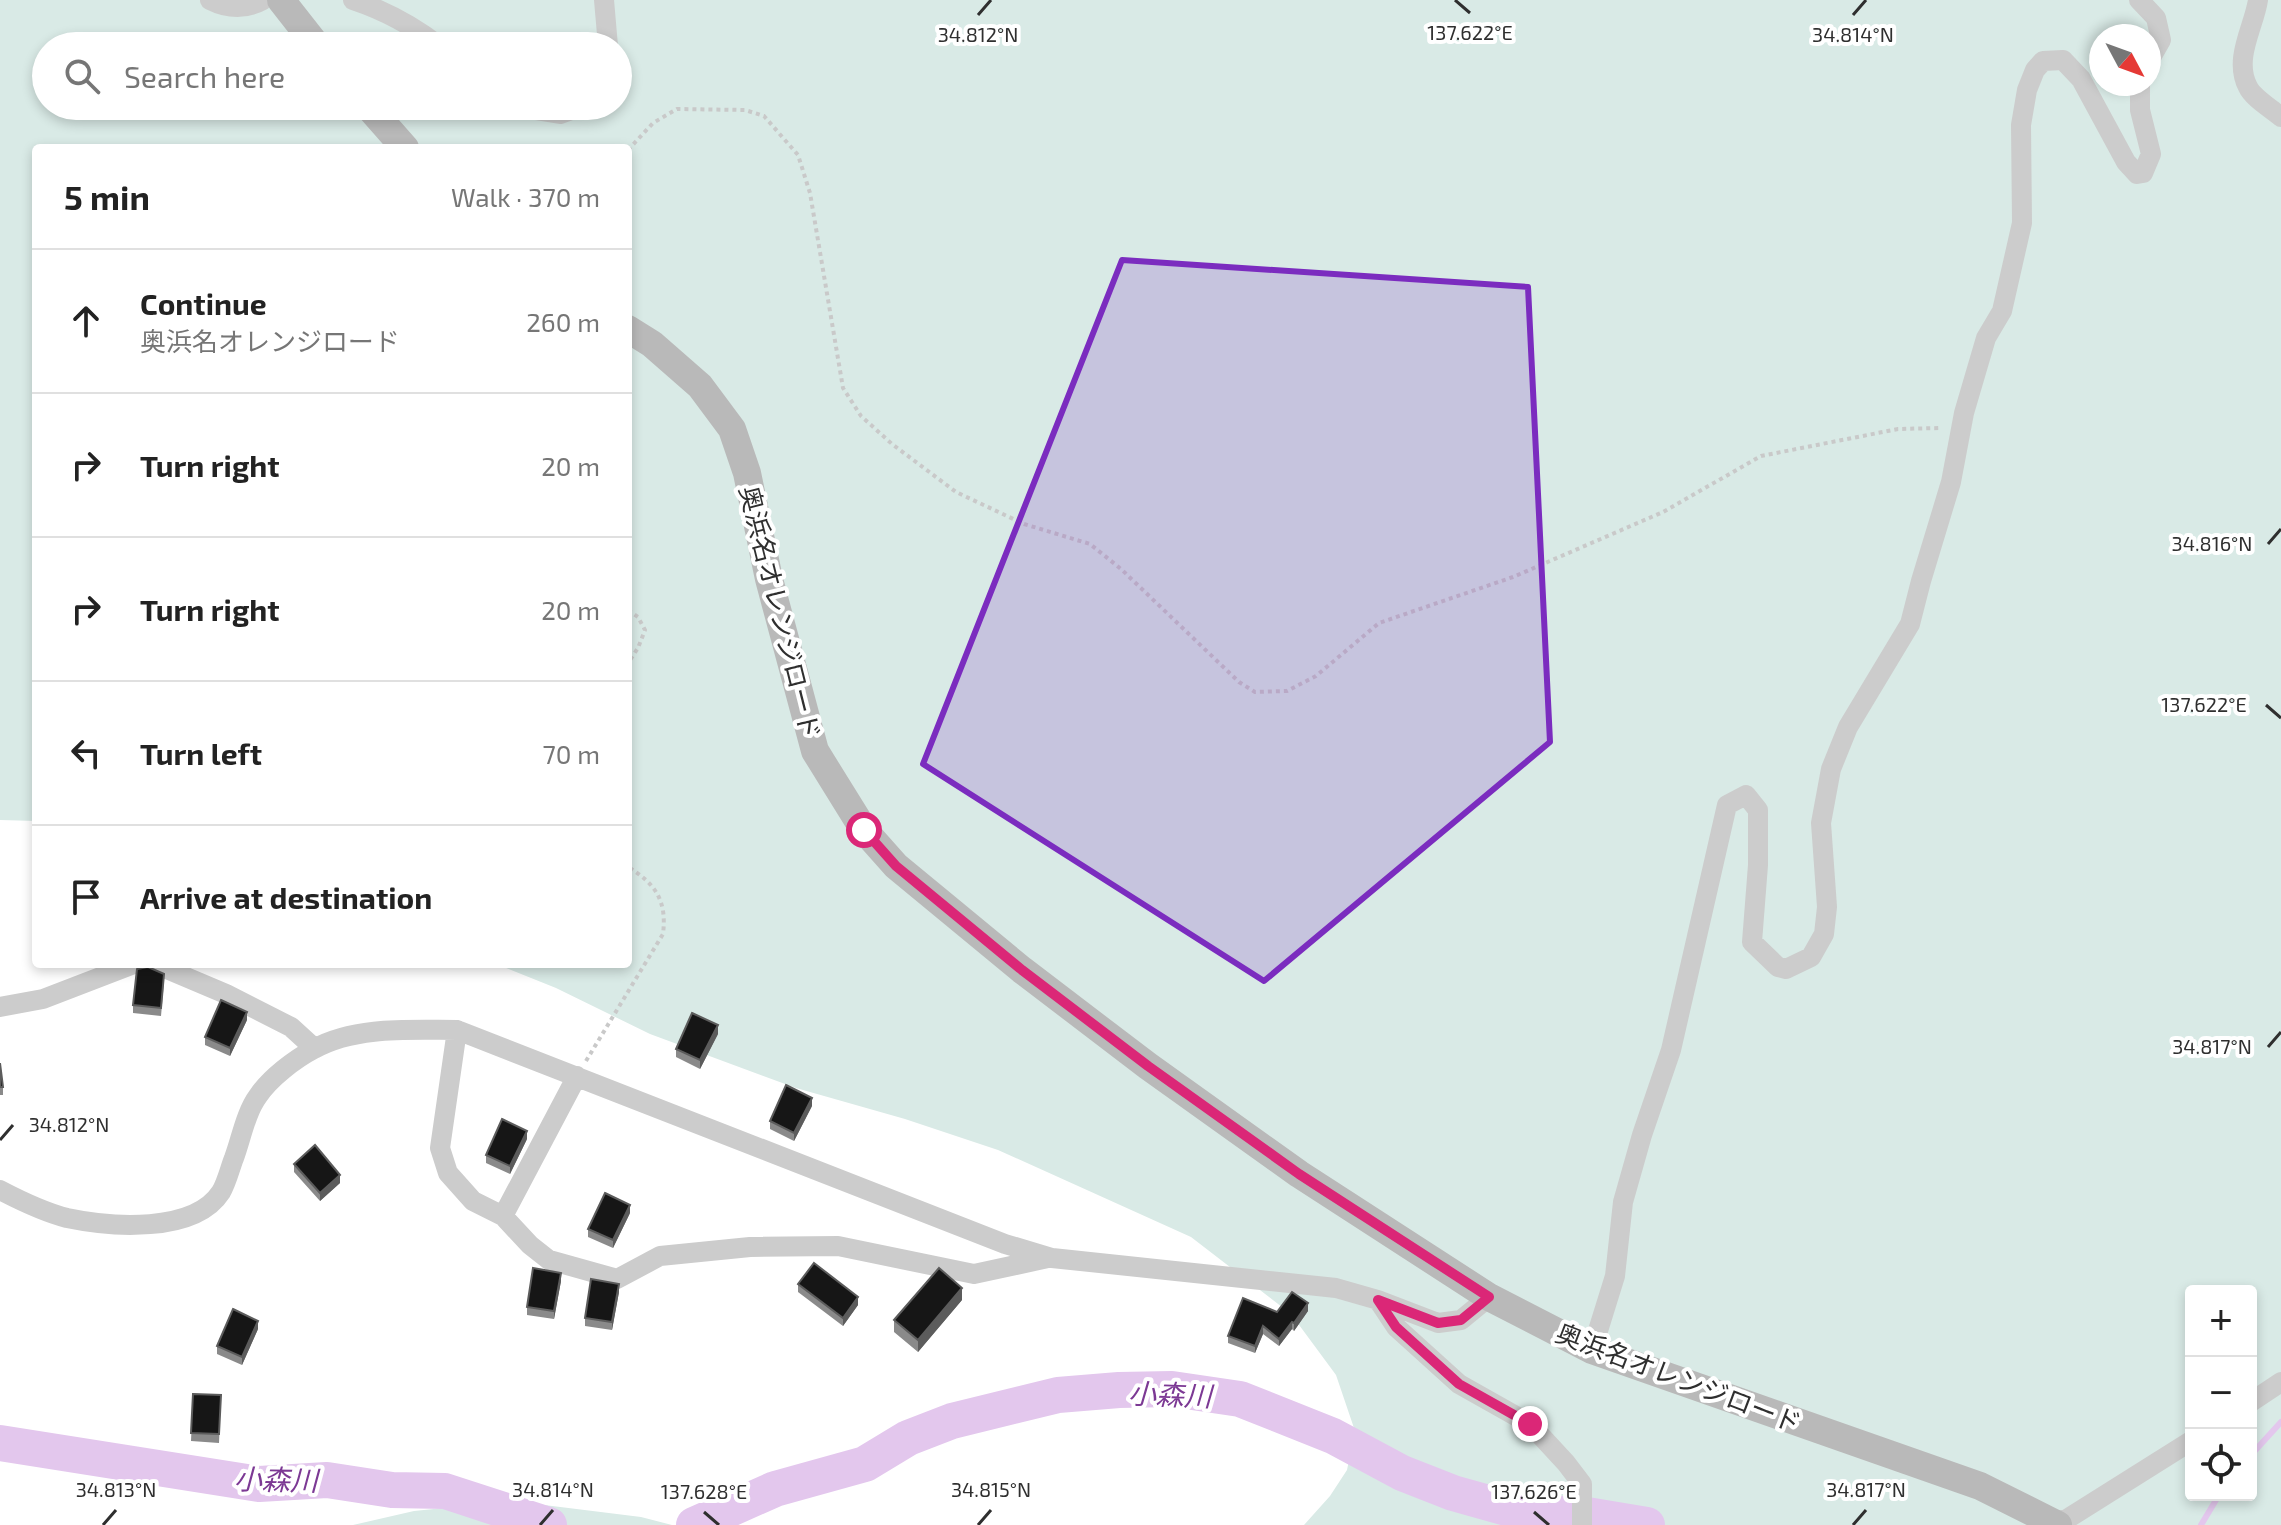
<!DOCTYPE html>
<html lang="en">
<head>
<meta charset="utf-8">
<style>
	:root { --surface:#fff; --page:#f2f2f2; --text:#222; --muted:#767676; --line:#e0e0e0 }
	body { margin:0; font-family:"Exo 2","Noto Sans JP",sans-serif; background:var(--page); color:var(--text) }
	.controls { position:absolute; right:24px; bottom:24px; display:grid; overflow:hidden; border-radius:8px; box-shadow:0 4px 12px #0003 }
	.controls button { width:72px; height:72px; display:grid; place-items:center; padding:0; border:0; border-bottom:2px solid var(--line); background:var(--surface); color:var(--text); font:40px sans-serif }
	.compass { position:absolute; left:2089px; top:24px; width:72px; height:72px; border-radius:50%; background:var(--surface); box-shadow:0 4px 12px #0003; rotate:131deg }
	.stop { position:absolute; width:24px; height:24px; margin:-18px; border:6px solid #db2777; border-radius:50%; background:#fff }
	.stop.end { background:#db2777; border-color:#fff; box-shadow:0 2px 8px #0008 }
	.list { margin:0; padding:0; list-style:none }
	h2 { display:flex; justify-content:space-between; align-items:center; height:104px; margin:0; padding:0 32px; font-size:34px }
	h2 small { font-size:26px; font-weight:400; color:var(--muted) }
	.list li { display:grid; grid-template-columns:52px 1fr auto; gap:24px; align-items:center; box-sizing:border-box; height:144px; padding:0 32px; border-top:2px solid var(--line) }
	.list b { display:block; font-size:30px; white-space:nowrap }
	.list p { margin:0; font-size:26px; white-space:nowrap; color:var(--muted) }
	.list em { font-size:26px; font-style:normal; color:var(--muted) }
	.icon { flex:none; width:44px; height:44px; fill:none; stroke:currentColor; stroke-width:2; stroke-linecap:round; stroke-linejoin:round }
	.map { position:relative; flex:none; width:2281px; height:1525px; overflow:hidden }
	.search { position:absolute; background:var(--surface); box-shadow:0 4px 12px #0003; left:32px; top:32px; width:600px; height:88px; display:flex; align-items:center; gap:20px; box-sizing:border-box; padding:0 28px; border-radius:44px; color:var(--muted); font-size:30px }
	.panel { position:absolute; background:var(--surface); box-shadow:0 4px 12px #0003; left:32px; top:144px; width:600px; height:824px; border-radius:8px }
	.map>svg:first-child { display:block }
</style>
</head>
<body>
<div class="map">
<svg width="2281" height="1525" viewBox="0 0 2281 1525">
	<rect width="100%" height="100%" fill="#fff"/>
	<!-- green -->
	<path fill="#d9eae6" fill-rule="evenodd" d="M0,0h2281v1525h-977l26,-29 17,-26 8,-39 -19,-56 -45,-61 -100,-77 -193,-87 -93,-31 -109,-31 -146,-54 -94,-46 -60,-24h132v-816h-592v673l-36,-1zM2101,36h48v48h-48zM46,46h572v60h-572zM2191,1291h60v204h-60z
		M512,1501l129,16 31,8h-319l61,-14z"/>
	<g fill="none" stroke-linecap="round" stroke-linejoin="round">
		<!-- stream -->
		<path stroke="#e3c7ed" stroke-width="6" d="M2251,1455l30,-33
			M2201,1525l18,-30"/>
		<!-- river -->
		<path stroke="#e3c7ed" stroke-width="36" d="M0,1443l259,41 68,-4 65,10 53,1 104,34
			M694,1525l81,-36 90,-25 43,-26 44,-17 106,-26 61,-5 53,-1 68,10 93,37 69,37 51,20 68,19 66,3 60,10"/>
		<!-- path -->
		<path stroke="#c9c9c9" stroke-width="4" stroke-dasharray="4 4" stroke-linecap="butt" d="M628,150l25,-27 24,-14 68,1 19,6 34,39 12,38 33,195 18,28 31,28 64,48 68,32 66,20 31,25 118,113 16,10 32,-1 29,-15 63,-53 134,-46 150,-65 98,-56 137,-27 43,-1
			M628,610l10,7 7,13 -7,18 -10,15
			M586,1061l77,-127c4,-33 -7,-50 -35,-67"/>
		<!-- street -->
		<path stroke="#ccc" stroke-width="20" d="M210,0c18,9 35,10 53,0
			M353,0c33,11 59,25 86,46
			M604,0l4,46
			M2139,0l17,18 5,22 -12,21
			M2258,0c-4,27 -25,59 -10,87 5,11 24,22 33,30
			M510,106l50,8 22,-8
			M155,964l71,30 65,33 23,21
			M0,1007l43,-8 91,-35
			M457,1030l-17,118 8,25 25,28 30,15 27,29 19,15 68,19 43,-23 90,-9 88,-1 136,28 74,-16
			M0,1190c21,11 44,22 67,28 43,9 127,16 154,-26 6,-10 9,-24 13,-34 7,-19 12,-46 24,-62 12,-18 37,-37 56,-47 41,-23 97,-19 143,-19l548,214 47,14 284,30 42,12 60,23 23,-3 28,-23
			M503,1216l74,-140
			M1378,1300l18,27 63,57 71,40 36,39 16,21v41
			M1592,1350l23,-74 8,-74 19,-67 29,-85 56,-245 19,-10 12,15v55l-6,77 26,25 8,2 25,-12 13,-23 3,-27 -6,-84 10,-54 17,-42 62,-103 11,-43 30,-99 13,-69 22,-75 16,-27 20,-88 -1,-98 6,-35 8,-20 8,-9 20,-1 18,19 45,83 11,12 6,-1 8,-19 -11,-44v-26
			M2251,1402l30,-20
			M2054,1522l13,-3 124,-78"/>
		<!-- secondary -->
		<path stroke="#b9b9b9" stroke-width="28" d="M281,0l36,46
			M368,106l37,42
			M628,329l24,15 48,42 32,43 15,44 22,106 46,172 49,79 32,36 126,104 126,96 151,108 190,123 103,53 388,136 78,39"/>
	</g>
	<!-- wall -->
	<path fill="#8a8a8a" d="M164,982l-3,34 -28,-3v-8z
		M247,1020l-17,36 -25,-11v-8z
		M718,1034l-18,35 -24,-12v-8z
		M0,1063l3,24v8h-3z
		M812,1106l-18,35 -24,-12v-8z
		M527,1139l-17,35 -24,-11v-8z
		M294,1164l46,19 -20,18 -26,-29z
		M630,1213l-17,35 -25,-11v-8z
		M561,1281l-7,38 -27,-4v-8z
		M798,1284l60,21 -15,21 -45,-34z
		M619,1292l-7,38 -27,-4v-8z
		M962,1300l-44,52 -24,-20v-12z
		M1308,1311l-14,20 -2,-2 -13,17 -16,-12 -8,19 -27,-10v-7l49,-24z
		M258,1329l-16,36 -25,-11v-8z
		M193,1394l28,1 -2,48 -28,-2z"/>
	<!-- shaded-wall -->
	<path fill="#5c5c5c" d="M247,1012v8l-17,36v-8z
		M718,1025v9l-18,35v-9z
		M812,1098v8l-18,35v-8z
		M527,1131v8l-17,35v-8z
		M340,1175v8l-20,18v-8z
		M630,1205v8l-17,35v-8z
		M561,1273v8l-7,38v-8z
		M619,1284v8l-7,38v-8z
		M962,1288v12l-44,52v-12z
		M858,1297v8l-15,21v-8z
		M1308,1303v8l-14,20v-8z
		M258,1321v8l-16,36v-8z
		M1292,1322v7l-13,17v-7z
		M1263,1326v8l-8,19v-7z"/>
	<!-- building -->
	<path fill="#161616" stroke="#5c5c5c" stroke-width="2" d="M148,967l16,7 -3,34 -28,-3 4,-36z
		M221,1000l26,12 -17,36 -25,-11z
		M692,1013l26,12 -18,35 -24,-11z
		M0,1063l3,24h-3z
		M786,1085l26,13 -18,35 -24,-12z
		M502,1119l25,12 -17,35 -24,-11z
		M315,1145l25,30 -20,18 -26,-29z
		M605,1193l25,12 -17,35 -25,-11z
		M814,1263l44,34 -15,21 -45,-34z
		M533,1268l28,5 -7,38 -27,-4z
		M939,1268l23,20 -44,52 -24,-20z
		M591,1279l28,5 -7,38 -27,-4z
		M1292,1292l16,11 -14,20 -2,-1 -13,17 -16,-13 -8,20 -27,-10 15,-38 34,14z
		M233,1309l25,12 -16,36 -25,-11z
		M193,1394l28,1 -2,39 -28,-1z"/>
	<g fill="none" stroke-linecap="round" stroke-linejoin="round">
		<!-- route -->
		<path stroke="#db2777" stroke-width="10" d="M864,830l32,36 126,104 126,96 151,108 190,123 -28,23 -23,3 -60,-23 18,27 63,57 71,40"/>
	</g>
	<!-- marked area -->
	<path fill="#7b2cbf" fill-opacity="0.2" stroke="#7b2cbf" stroke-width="6" stroke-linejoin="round" d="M1122,260l406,27 22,455 -286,239 -341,-217z"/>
	<!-- ticks -->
	<path fill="none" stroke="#2f2f2f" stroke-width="3" d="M1455,0l15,13M978,15l13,-15M1853,15l13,-15M2268,544l13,-15M2266,705l15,13M2268,1047l13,-15M0,1140l13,-15M704,1512l15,13M1534,1512l15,13M103,1525l13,-15M540,1525l13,-15M978,1525l13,-15M1853,1525l13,-15"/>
	<g text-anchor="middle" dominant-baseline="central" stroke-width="8" stroke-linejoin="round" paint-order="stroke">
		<!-- street labels -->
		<g font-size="26" fill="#2f2f2f" stroke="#fff">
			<text transform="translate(781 612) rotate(76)">奥浜名オレンジロード</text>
			<text transform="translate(1679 1377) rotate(21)">奥浜名オレンジロード</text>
		</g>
		<!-- water labels -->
		<g font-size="28" font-style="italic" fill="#7c3994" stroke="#fff">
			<text transform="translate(1170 1394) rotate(2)">小森川</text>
			<text transform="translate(276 1479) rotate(1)">小森川</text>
		</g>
	</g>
	<g font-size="20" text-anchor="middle" fill="#2f2f2f" stroke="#fff" stroke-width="8" stroke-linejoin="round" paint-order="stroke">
		<text x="1470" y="40">137.622°E</text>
		<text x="1853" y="42">34.814°N</text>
		<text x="978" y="42">34.812°N</text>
		<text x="2212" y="551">34.816°N</text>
		<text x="2204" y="712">137.622°E</text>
		<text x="2212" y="1054">34.817°N</text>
		<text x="69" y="1132">34.812°N</text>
		<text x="116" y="1497">34.813°N</text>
		<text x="553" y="1497">34.814°N</text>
		<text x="991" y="1497">34.815°N</text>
		<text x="1866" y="1497">34.817°N</text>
		<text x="704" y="1499">137.628°E</text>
		<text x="1534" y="1499">137.626°E</text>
	</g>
</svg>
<div class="controls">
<button>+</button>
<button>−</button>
<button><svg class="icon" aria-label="locate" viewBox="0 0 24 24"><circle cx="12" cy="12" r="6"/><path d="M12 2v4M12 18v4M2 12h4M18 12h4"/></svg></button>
</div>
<svg class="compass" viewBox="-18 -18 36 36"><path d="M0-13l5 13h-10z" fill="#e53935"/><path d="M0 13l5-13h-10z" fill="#767676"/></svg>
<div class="stop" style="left:864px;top:830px"></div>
<div class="stop end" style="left:1530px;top:1424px"></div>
<div class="search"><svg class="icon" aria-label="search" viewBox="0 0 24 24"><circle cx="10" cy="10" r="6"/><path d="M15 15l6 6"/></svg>Search here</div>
<section class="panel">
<h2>5 min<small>Walk · 370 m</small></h2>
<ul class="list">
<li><svg class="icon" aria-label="ahead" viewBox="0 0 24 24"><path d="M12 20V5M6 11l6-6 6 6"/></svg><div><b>Continue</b><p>奥浜名オレンジロード</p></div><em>260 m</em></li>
<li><svg class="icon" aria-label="right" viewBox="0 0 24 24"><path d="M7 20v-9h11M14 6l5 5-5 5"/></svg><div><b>Turn right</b></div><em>20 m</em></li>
<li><svg class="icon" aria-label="right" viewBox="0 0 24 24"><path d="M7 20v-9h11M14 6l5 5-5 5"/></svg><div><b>Turn right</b></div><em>20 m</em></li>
<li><svg class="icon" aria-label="left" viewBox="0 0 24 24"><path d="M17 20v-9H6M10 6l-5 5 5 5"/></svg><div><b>Turn left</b></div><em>70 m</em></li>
<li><svg class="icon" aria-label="arrive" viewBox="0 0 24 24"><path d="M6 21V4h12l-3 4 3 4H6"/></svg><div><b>Arrive at destination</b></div></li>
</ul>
</section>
</div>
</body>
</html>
